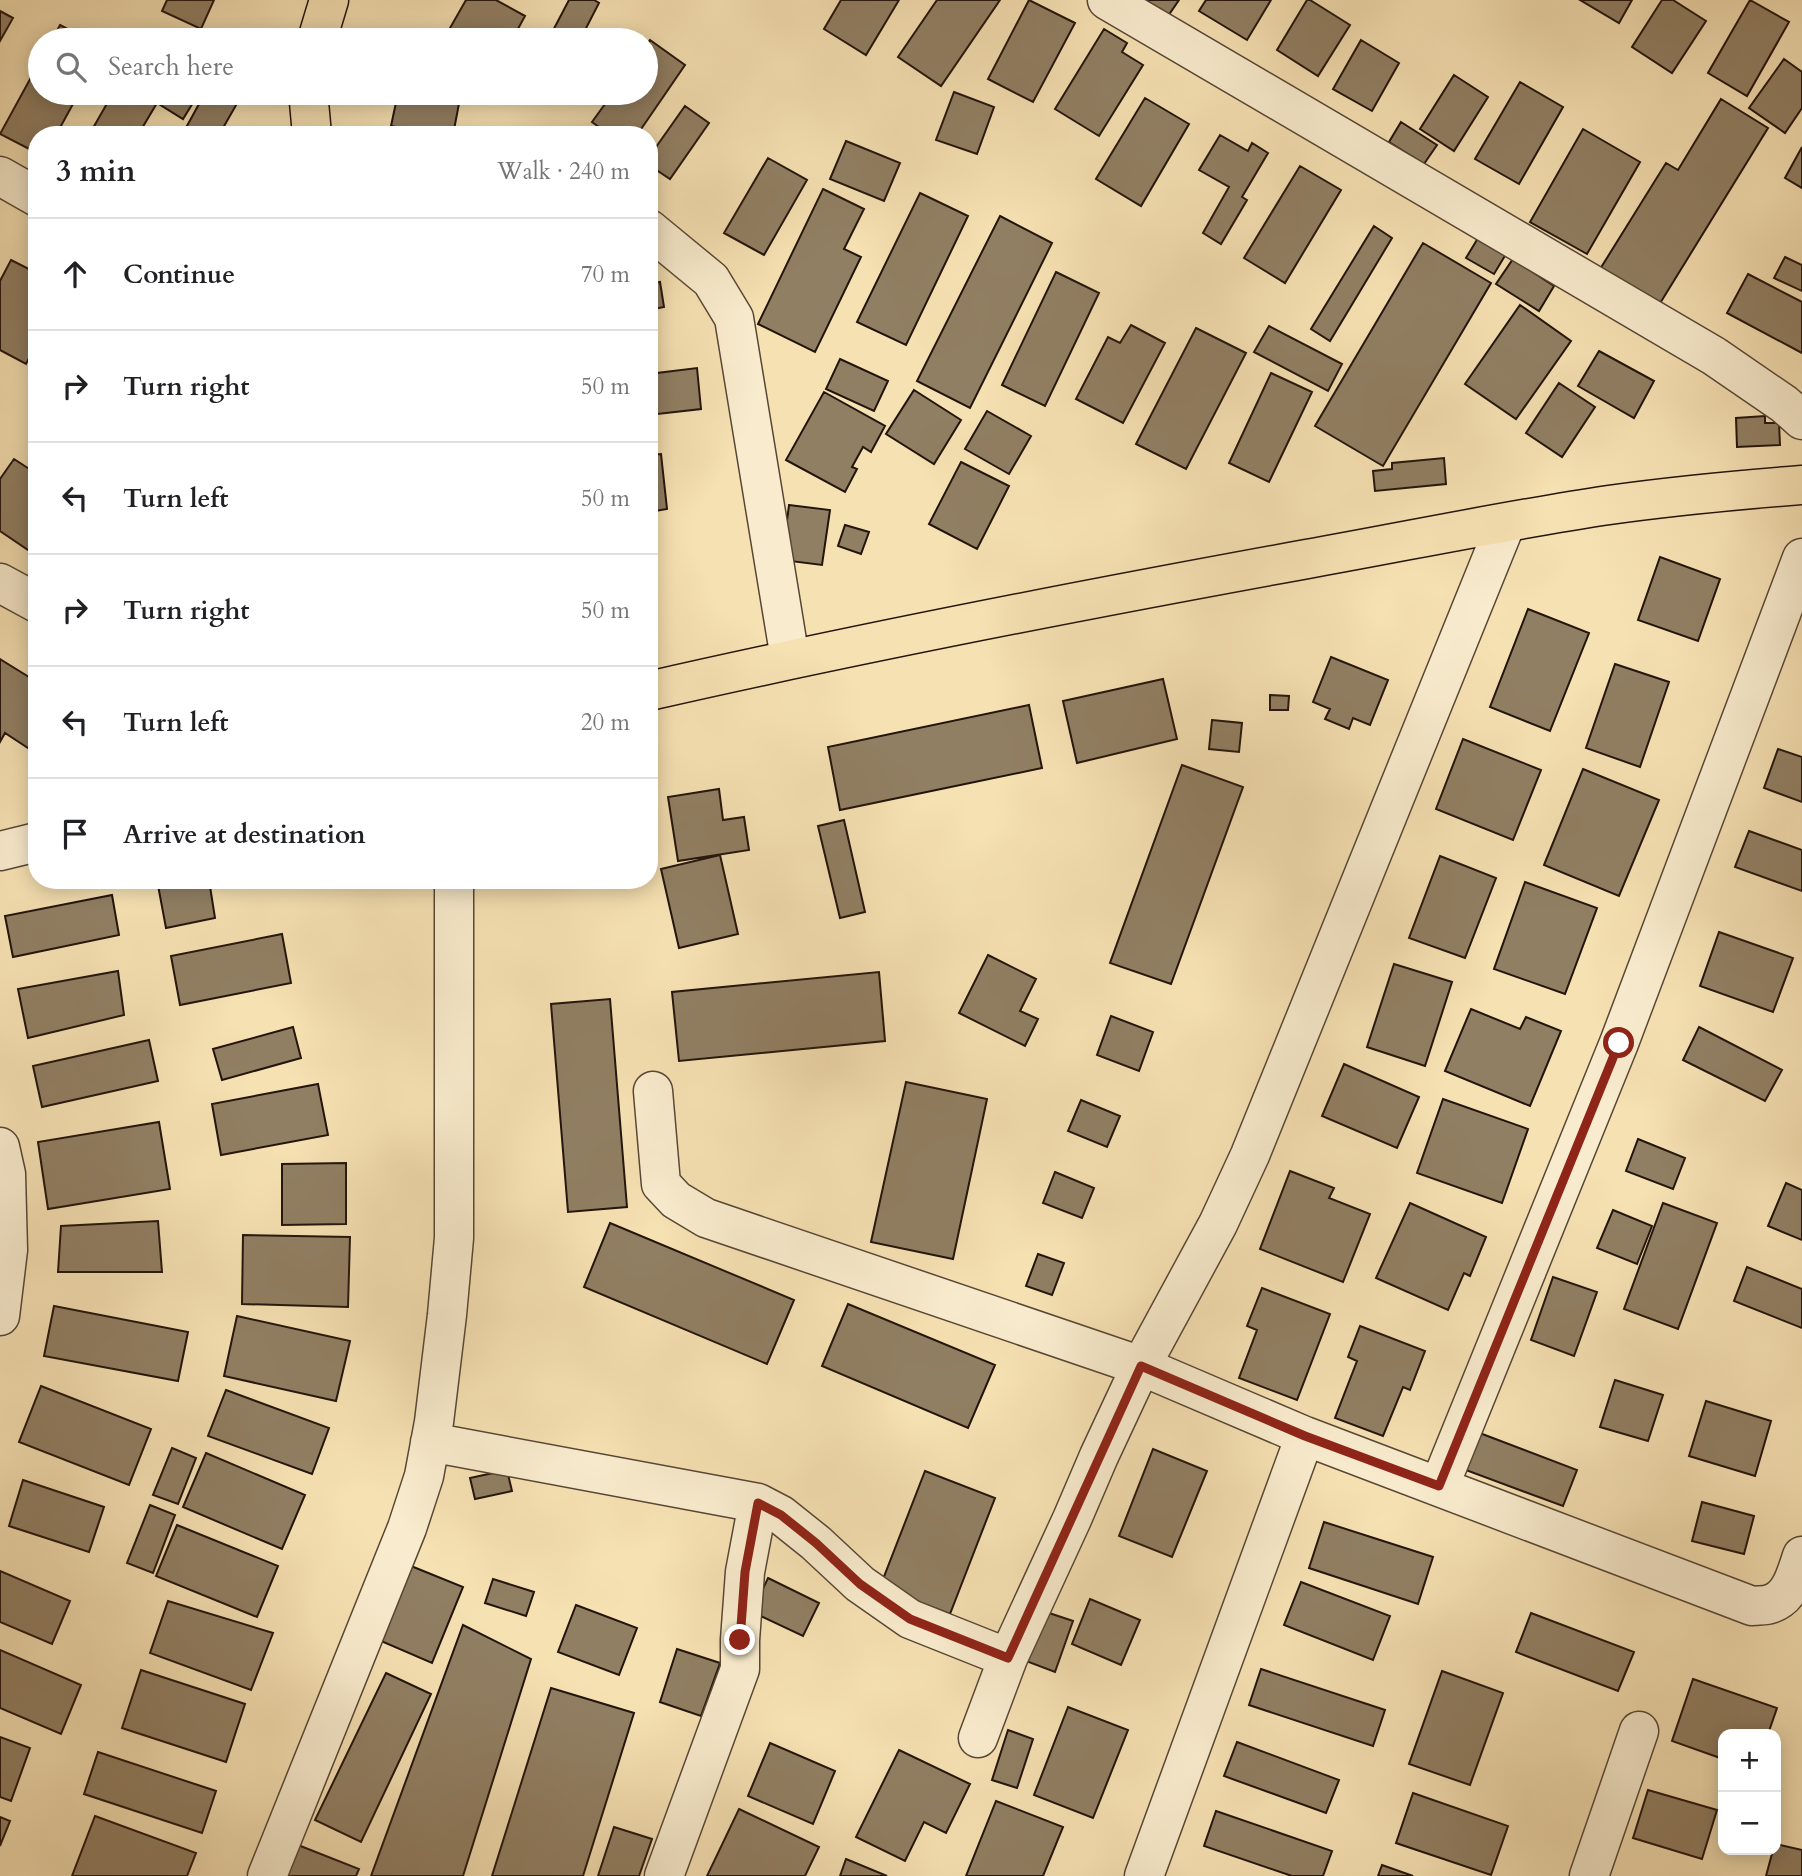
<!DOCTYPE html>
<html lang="en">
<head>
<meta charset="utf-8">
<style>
	:root { --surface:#fff; --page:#f6f6f6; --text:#202124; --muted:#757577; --line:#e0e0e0 }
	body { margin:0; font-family:Cardo,serif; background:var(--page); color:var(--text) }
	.controls { position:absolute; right:21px; bottom:21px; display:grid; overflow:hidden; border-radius:14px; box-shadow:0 4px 18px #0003 }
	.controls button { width:63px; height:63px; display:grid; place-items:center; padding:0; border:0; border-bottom:2px solid var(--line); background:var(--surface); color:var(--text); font:35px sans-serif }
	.stop { position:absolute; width:21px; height:21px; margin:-16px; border:5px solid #8f2418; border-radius:50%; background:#fff }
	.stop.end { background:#8f2418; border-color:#fff; box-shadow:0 2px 7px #0008 }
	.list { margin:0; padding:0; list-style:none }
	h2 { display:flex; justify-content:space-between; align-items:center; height:91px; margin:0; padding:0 28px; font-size:30px }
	h2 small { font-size:23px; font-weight:400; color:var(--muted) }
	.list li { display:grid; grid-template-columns:46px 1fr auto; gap:21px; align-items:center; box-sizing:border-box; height:112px; padding:0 28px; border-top:2px solid var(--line) }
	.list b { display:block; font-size:26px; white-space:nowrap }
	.list em { font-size:23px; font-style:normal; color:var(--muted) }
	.icon { flex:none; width:38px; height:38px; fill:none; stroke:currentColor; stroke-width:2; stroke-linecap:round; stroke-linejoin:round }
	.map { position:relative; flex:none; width:1802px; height:1876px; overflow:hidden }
	.search { position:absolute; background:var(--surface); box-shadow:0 4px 18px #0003; left:28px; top:28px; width:630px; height:77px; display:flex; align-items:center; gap:18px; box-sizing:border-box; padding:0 24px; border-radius:38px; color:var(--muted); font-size:26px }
	.panel { position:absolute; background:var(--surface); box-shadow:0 4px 18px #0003; left:28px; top:126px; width:630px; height:763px; border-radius:28px }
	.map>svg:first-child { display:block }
</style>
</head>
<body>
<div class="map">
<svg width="1802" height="1876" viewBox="0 0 1802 1876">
	<rect width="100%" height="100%" fill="#f6e1b3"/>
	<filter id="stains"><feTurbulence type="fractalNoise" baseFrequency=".00286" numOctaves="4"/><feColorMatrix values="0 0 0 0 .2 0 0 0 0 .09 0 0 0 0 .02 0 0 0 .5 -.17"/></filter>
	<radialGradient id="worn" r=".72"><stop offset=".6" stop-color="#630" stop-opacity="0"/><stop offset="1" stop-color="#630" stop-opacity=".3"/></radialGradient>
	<!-- building -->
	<path fill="#917f63" stroke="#23140c" stroke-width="2" d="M167,0h47l-13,29 -39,-18z
		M466,0h30l29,16 -13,24h-40l-22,-12z
		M569,0h25l5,3 -19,37h-32z
		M841,0h58l-33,55 -42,-26z
		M937,0h63l-59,86 -43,-29z
		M1029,0l46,23 -42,79 -45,-23z
		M1129,0h50l-15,22z
		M1206,0h65l-24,40 -48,-29z
		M1307,0h3l40,25 -32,51 -41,-26z
		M1580,0h52l-13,23z
		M1662,0h11l33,21 -34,52 -40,-26z
		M1750,0l39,22 -42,74 -39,-23z
		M0,11l13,7 -13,23z
		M60,25l28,15h-36z
		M1104,29l23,14 -5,9 21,13 -44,71 -44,-27z
		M650,40l35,25 -48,70h-27l-18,-13 21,-29h33v-47z
		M1361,40l38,23 -27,48 -39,-22z
		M1784,59l18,13v36l-17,25 -36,-25z
		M40,61v32h39l-23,42h-19v18l-37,-19z
		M1454,75l34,22 -34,54 -34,-22z
		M1520,82l43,25 -44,77 -44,-25z
		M954,92l40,15 -17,47 -41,-14z
		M113,93h86l-16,26 -26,-16 -19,32h-49z
		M205,93h21l13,7 -20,35h-37z
		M398,93h63l-8,42h-20l-42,-9z
		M1145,98l44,26 -48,82 -45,-27z
		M1721,99l47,29 -117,190 -59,-36 74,-119 12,7z
		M685,106l24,17 -39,56 -21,-14v-8z
		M1401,122l36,23 -13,19 -35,-22z
		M1583,129l57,33 -53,92 -57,-32z
		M1220,135l28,16 4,-8 16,10 -26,44 5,3 -26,44 -18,-11 26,-46 -30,-17z
		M846,141l54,22 -16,38 -54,-22z
		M1802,147v41l-17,-10z
		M768,158l39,22 -43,75 -40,-22z
		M1300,166l41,24 -56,93 -41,-25z
		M823,189l41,20 -20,40 17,8 -46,95 -57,-28z
		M920,193l48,23 -62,129 -49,-23z
		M1000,216l52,27 -82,165 -53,-27z
		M1374,226l18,12 -62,103 -19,-12z
		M1478,238l28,16 -12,20 -28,-16z
		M1423,243l68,40 -108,183 -68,-40z
		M1785,257l17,8v26l-28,-13z
		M1513,259l41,27 -15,25 -43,-27z
		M11,260l26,13v70l-11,21 -26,-14v-69z
		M1056,272l43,21 -54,113 -43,-21z
		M1748,274l54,28v51l-75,-40z
		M660,282l4,25 -15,3v-26z
		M1520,305l51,36 -55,78 -51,-35z
		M1131,325l34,18 -42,80 -47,-24 32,-62 12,6z
		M1269,326l73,38 -14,27 -74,-39z
		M1196,328l50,25 -60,116 -50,-25z
		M1599,351l55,30 -20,37 -56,-32z
		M840,359l48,22 -14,30 -48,-22z
		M697,368l4,41 -52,6v-41z
		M1271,373l41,19 -43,90 -40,-19z
		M1559,383l36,24 -33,50 -36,-24z
		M914,390l47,30 -27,44 -48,-30z
		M824,392l61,34 -14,26 -8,-5 -11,20 5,2 -12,23 -59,-32z
		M987,411l44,25 -22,38 -44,-25z
		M1765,416v7h14l1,22 -43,2 -1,-29z
		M661,454l6,55 -18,3v-57z
		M1444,458l2,26 -71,7 -2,-20 19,-2v-6z
		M14,459l23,15v82l-37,-25v-52z
		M961,462l48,24 -32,63 -48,-25z
		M789,505l41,5 -8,55 -40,-5z
		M845,525l24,7 -8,22 -23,-8z
		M1660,557l60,22 -22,62 -60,-21z
		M1528,609l61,24 -39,98 -60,-24z
		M1331,657l57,23 -18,45 -17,-7 -4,11 -24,-10 5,-10 -17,-7z
		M0,659l37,23v72l-32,-21 -5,9z
		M1615,664l54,18 -29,85 -54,-19z
		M1163,679l14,60 -100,24 -14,-62z
		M1270,695l19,1 -1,14h-18z
		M1029,705l13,63 -202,42 -12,-63z
		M1212,720l30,3 -3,29 -30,-3z
		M1463,739l78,31 -28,70 -77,-31z
		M1778,749l24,8v45l-38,-14z
		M1182,765l61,22 -72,197 -61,-21z
		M1583,769l76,31 -40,96 -75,-31z
		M719,789l4,31 21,-3 5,33 -71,11 -10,-64z
		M844,820l21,92 -25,6 -22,-92z
		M1749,831l53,19v41l-67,-24z
		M720,855l18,79 -59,14 -18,-79z
		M1440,856l56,22 -31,80 -56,-20z
		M157,880h52l6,38 -49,10z
		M1525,882l72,26 -32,86 -71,-25z
		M112,895l7,40 -106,22 -8,-41z
		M1719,932l74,26 -20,54 -73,-26z
		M282,934l9,49 -111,22 -9,-49z
		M988,955l48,24 -16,32 18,8 -13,27 -66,-33z
		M1394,964l58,18 -27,84 -58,-19z
		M118,971l6,44 -96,23 -10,-49z
		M879,972l6,69 -206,20 -7,-69z
		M610,999l17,208 -59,5 -17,-208z
		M1471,1009l49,20 6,-12 35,14 -31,75 -85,-35z
		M1111,1016l42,16 -14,39 -42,-16z
		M293,1027l8,31 -79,22 -9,-31z
		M1699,1027l83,43 -17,31 -82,-41z
		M149,1040l9,41 -116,26 -9,-41z
		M1344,1064l75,33 -22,51 -75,-32z
		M906,1082l81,17 -34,160 -82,-17z
		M318,1084l10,51 -107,20 -9,-51z
		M1443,1099l85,30 -26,74 -85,-30z
		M1081,1100l39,16 -13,31 -39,-16z
		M159,1122l11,67 -122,20 -10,-67z
		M1638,1139l47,19 -12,31 -47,-18z
		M346,1163v61l-64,1v-61z
		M1290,1171l44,17 -5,10 41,16 -27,68 -83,-33z
		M1055,1172l39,16 -12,30 -39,-15z
		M1786,1183l16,7v50l-34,-14z
		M1410,1203l76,34 -16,39 -6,-3 -16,37 -72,-32z
		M1663,1203l54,20 -39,106 -54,-20z
		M1613,1210l39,16 -15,38 -40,-16z
		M158,1221l4,51h-104l3,-46z
		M610,1223l184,77 -27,64 -183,-77z
		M243,1235l107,2 -2,70 -106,-3z
		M1038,1254l26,9 -12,32 -26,-9z
		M1747,1267l55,22v39l-68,-27z
		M1553,1277l44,15 -23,64 -43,-16z
		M1262,1288l68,26 -33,86 -58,-22 18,-48 -10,-4z
		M848,1304l147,61 -27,63 -146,-62z
		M54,1306l134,26 -10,49 -134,-25z
		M237,1316l113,25 -14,60 -112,-25z
		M1360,1326l65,25 -15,39 -7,-3 -20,49 -48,-18 22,-57 -9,-4z
		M1615,1380l48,15 -15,46 -48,-14z
		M41,1386l110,43 -22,56 -110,-43z
		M226,1390l103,38 -17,46 -104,-38z
		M1706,1401l65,20 -16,55 -66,-20z
		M1477,1432l100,38 -14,36 -100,-37z
		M172,1448l24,10 -18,46 -25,-9z
		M1153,1449l54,22 -35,86 -53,-21z
		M206,1453l99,42 -23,54 -99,-42z
		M507,1470l5,21 -37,8 -5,-21z
		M925,1471l70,27 -45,116 -70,-27z
		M23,1480l81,27 -15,45 -80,-26z
		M1702,1502l52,14 -10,38 -52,-13z
		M150,1505l25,10 -22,58 -26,-10z
		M1324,1522l109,35 -15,47 -109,-36z
		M177,1525l101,41 -21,51 -101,-41z
		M411,1566l52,21 -31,76 -51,-22z
		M0,1571l70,30 -18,43 -52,-22z
		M768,1578l51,25 -16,33 -51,-24z
		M493,1579l41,13 -8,24 -41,-13z
		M1301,1582l89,34 -17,44 -89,-35z
		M1090,1599l50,21 -19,45 -49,-21z
		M168,1601l105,32 -22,57 -101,-37z
		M576,1605l61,23 -18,47 -61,-23z
		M1043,1611l30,10 -18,51 -29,-11z
		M1531,1613l103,39 -16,39 -102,-39z
		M463,1625l68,34 -68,217h-92z
		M677,1649l43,14 -19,53 -41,-14z
		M0,1650l81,35 -20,49 -61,-26z
		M1261,1669l124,41 -12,36 -124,-41z
		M141,1670l104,34 -19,58 -104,-34z
		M1442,1671l61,22 -33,92 -61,-21z
		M386,1673l45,21 -70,148 -46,-22z
		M1693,1679l84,29 -9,26h-45v25l-51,-18z
		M551,1688l83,25 -51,163h-91z
		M1068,1707l60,23 -35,88 -59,-23z
		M1008,1730l25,9 -16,49 -25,-8z
		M0,1737l30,11 -19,53 -11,-4z
		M1237,1742l102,38 -13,33 -102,-37z
		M770,1743l65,28 -22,53 -65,-28z
		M899,1750l71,34 -24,49 -22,-11 -19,39 -49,-24z
		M98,1752l118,39 -14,42 -118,-39z
		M1648,1790l69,20 -15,49 -69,-21z
		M1413,1793l95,33 -17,49 -95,-32z
		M996,1801l67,26 -20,49h-77z
		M739,1809l80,38 -14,29h-98z
		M1216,1811l116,40 -9,25h-31l-88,-30z
		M95,1816l101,37 -9,23h-115z
		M0,1817l10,4 -10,25z
		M614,1827l38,12 -13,37h-41z
		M1776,1844l26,6v26h-36l7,-26h3z
		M298,1845l61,24 -3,7h-73z
		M846,1859l41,17h-47z
		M1382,1865l31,11h-35z"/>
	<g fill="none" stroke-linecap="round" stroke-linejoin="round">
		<!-- minor casing -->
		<g stroke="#584736" stroke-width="41">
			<path id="minor" d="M1107,0l607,356 70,48 18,16
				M0,176l37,21
				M649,229l62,51 23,38 56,341
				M0,583l37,20
				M0,851l37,-9
				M653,1091l8,93 15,16 30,18 435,148 164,70 447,170c6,-1 13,0 18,-2 21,-6 26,-31 32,-48
				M0,1147l6,27 2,76 -8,66
				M430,1442l328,61 23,12 35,28 44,41 50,35 98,39
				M1439,1487l180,-444 183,-485
				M978,1738l30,-80 64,-139 27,-63 42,-90 77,-142 32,-69 256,-632
				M267,1876l140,-348 17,-52 10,-54 13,-107 7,-77v-358
				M664,1876l76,-207v-29l5,-68 13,-69
				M1144,1876l161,-440
				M1589,1876l50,-145"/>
		</g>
		<!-- major casing -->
		<g stroke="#23140c" stroke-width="41">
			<path id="major" d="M317,40l12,-40
				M310,93l-1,9 3,33
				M649,691c219,-50 438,-92 658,-132 101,-18 201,-39 302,-54 64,-9 128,-15 193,-20"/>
		</g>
		<!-- minor -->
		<use href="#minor" stroke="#f9ecce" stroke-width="38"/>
		<!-- major -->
		<use href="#major" stroke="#f6e1b3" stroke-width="38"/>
	</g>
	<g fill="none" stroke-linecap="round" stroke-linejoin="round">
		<!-- route -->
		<path stroke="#8f2418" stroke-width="9" d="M740,1640l5,-68 13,-69 23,12 35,28 44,41 50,35 98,39 133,-292 164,70 134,50 180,-443"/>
	</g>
	<rect width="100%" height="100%" filter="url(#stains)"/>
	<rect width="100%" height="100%" fill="url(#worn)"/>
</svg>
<div class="controls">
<button>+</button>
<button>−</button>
</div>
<div class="stop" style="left:1619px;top:1043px"></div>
<div class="stop end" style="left:740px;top:1640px"></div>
<div class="search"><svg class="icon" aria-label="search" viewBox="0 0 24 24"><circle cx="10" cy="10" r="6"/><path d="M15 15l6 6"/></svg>Search here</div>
<section class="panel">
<h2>3 min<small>Walk · 240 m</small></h2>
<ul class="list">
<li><svg class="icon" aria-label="ahead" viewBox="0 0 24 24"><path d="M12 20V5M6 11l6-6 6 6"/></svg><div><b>Continue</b></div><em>70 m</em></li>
<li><svg class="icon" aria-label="right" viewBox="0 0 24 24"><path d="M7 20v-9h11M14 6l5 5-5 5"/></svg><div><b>Turn right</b></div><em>50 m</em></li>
<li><svg class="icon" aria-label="left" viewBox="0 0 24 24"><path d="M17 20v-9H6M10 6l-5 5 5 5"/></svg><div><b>Turn left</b></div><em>50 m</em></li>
<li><svg class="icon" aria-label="right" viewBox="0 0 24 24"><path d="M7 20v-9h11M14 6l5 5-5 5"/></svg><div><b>Turn right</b></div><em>50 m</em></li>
<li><svg class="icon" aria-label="left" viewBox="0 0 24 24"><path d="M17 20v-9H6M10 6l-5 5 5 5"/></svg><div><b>Turn left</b></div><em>20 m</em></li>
<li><svg class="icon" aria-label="arrive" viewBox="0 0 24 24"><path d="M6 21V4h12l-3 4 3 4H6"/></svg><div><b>Arrive at destination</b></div></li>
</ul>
</section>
</div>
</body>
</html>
